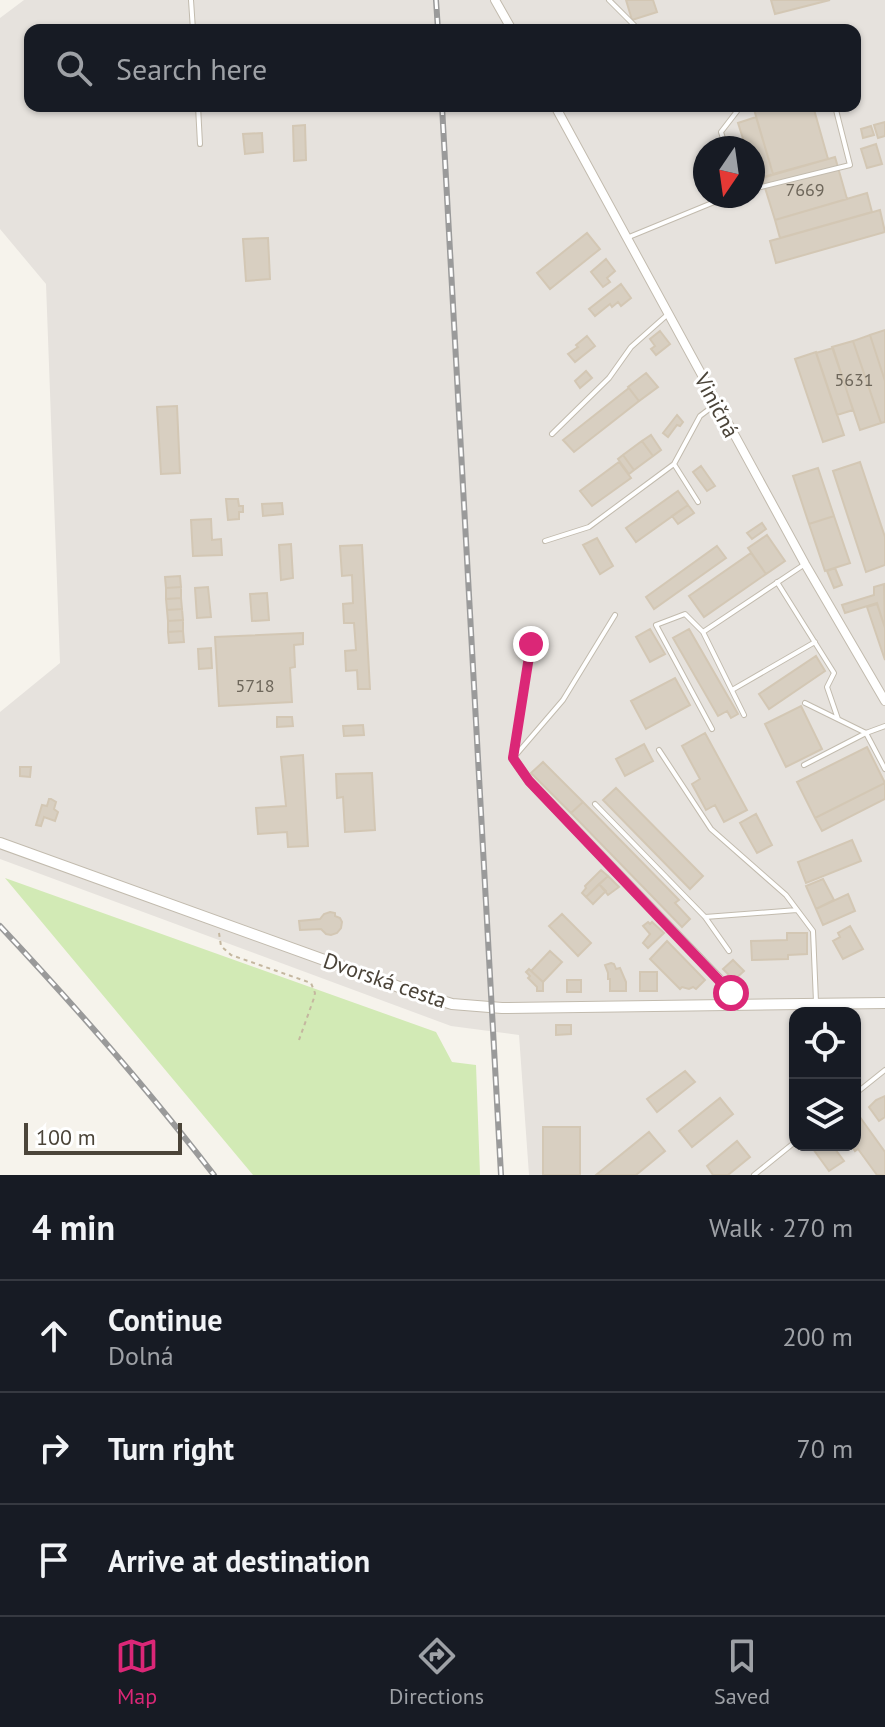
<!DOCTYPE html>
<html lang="en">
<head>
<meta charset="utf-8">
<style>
	:root { --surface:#171b24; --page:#20242c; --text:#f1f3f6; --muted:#9ea1a6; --line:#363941; --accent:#db2777 }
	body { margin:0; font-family:"PT Sans",sans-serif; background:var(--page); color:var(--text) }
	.controls { position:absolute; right:24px; bottom:24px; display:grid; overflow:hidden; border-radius:16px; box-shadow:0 2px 6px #0004 }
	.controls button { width:72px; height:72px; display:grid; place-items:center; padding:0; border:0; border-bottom:2px solid var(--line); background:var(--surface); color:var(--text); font:40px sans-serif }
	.compass { position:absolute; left:693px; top:136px; width:72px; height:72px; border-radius:50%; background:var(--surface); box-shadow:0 2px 6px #0004; rotate:193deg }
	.scale { position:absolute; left:24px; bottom:20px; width:158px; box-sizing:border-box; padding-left:8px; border:4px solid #4b4439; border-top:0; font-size:22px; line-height:28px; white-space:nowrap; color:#4b4439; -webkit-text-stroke:6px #fff; paint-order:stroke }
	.stop { position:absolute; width:24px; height:24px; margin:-18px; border:6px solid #db2777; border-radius:50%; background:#fff }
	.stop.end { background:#db2777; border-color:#fff; box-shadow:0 2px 8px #0008 }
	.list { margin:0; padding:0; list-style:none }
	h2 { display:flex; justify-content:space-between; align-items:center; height:104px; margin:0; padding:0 32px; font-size:34px }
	h2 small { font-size:26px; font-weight:400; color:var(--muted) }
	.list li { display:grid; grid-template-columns:52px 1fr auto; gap:24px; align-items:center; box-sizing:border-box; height:112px; padding:0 32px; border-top:2px solid var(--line) }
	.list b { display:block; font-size:30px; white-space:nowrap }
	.list p { margin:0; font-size:26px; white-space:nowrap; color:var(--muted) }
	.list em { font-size:26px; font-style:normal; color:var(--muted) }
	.icon { flex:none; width:44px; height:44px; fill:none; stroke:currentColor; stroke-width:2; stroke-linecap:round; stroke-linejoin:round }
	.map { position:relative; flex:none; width:885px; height:1175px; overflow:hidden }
	.search { position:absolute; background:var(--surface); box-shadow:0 2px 6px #0004; left:24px; right:24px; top:24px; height:88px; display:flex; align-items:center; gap:20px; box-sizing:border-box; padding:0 28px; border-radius:16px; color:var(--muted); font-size:30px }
	.sheet { height:440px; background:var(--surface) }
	nav { display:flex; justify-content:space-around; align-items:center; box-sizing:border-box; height:112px; border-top:2px solid var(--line); background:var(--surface); font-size:22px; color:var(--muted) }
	nav a { display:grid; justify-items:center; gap:4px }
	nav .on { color:var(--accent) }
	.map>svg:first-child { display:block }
</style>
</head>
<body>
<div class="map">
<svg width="885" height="1175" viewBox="0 0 885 1175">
	<rect width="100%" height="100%" fill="#f6f3ec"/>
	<!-- industrial -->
	<path fill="#e6e2dd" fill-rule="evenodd" d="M24,0h861v1175h-356l-10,-140 -68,-9 -451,-167v-147l60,-49 -14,-379 -46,-55v-211zM30,30h825v76h-825zM705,148h48v48h-48zM795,1013h60v132h-60z"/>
	<!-- green -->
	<path fill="#d2eab5" d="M5,878l431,154 16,30 24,3 4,110h-227z"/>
	<!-- building -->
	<path fill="#d8cfc1" stroke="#d3c7b4" stroke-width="2" d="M626,0h27l4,12 -25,8z
		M771,0h59l-55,14z
		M753,106h60l15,53 -55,15z
		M756,117l17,57 -18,6 -2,-32h-7l-8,-25z
		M885,122v14l-7,2 -4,-13z
		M305,125l1,35 -12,1 -1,-35z
		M871,126l3,9 -11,3 -2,-9z
		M262,133l1,19 -18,2 -2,-20z
		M876,144l6,20 -15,4 -6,-19z
		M835,157l12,42 -72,21 -13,-42z
		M867,193l5,19 -92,26 -5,-18z
		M880,210l5,22 -109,31 -6,-22z
		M587,233l13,16 -50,40 -13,-16z
		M268,238l2,41 -24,2 -3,-42z
		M606,259l9,12 -8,7 3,4 -7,5 -12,-15z
		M621,284l10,14 -10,8 -3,-4 -6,5 -2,-3 -15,12 -6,-7z
		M885,330v51l-15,-46z
		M660,331l10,13 -14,11 -5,-6 4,-3 -5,-7z
		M870,335l15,46v41l-4,1 -28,-82z
		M587,336l8,10 -20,16 -7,-8 10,-7 -2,-2z
		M853,341l28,82 -21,7 -28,-83z
		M833,348l20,62 -16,5 -21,-62z
		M816,352l28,83 -21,7 -28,-83z
		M586,371l6,7 -12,10 -5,-7z
		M646,373l12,14 -19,14 -11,-14z
		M629,388l10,13 -65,51 -11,-12z
		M177,406l3,67 -19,1 -4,-67z
		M677,415l6,7 -3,4 -3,-1 -9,12 -5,-4z
		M651,435l10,15 -8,6 -11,-15z
		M642,441l11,15 -19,14 -11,-15z
		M623,455l11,15 -5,4 -11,-15z
		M619,462l12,16 -39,28 -12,-15z
		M860,462l25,75v28l-19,7 -33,-101z
		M701,466l14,20 -8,5 -14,-19z
		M818,468l16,48 -25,8 -16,-48z
		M678,491l10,14 -52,37 -10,-14z
		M226,499h12l1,7h4v6h-4v7l-11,1z
		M282,503l1,11 -20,2 -1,-12z
		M688,505l6,8 -16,11 -6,-8z
		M834,516l16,47 -25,8 -16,-47z
		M211,519l1,21 9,-1 1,16 -29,1 -2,-36z
		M762,523l4,6 -14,10 -5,-6z
		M767,535l18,26 -19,13 -18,-26z
		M597,538l16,28 -13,8 -17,-29z
		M291,544l2,34 -12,2 -2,-35z
		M362,545l8,144h-12l-1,-19 -11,1 -1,-20 11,-1 -2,-27h-10l-1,-19 10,-1 -1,-28 -10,1 -2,-30z
		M717,546l9,12 -72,51 -8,-12z
		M751,553l15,21 -62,43 -15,-21z
		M835,568l7,17 -8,3 -7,-17z
		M180,576l1,11 -15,1 -1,-11z
		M884,584l1,44 -8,-25 -32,10 -3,-8 32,-10v-8z
		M181,587v11l-15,1v-11z
		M208,587l3,30 -14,1 -2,-30z
		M267,593l2,27 -17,1 -2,-27z
		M181,598l1,11 -15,1 -1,-11z
		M877,604l8,24v32l-18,-53z
		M182,609l1,11 -15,1 -1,-11z
		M183,620v11l-15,1v-11z
		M650,629l15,25 -15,8 -14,-25z
		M689,629l49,85 -7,4 -4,-7 -9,5 -45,-78z
		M183,631l1,11 -15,1 -1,-11z
		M303,633v11l-9,1 1,22 -5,1 2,34 -73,4 -4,-69z
		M211,648l1,20 -13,1 -1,-20z
		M816,656l9,15 -56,38 -10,-15z
		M675,678l15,27 -44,24 -15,-28z
		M801,706l21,43 -36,18 -21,-43z
		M277,717h15l1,9 -16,1z
		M363,725l1,10 -20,1 -1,-10z
		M705,733l42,77 -23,12 -9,-17 -9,5 -14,-26 8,-5 -18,-33z
		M644,744l9,17 -28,15 -9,-17z
		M867,747l18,36 -70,35 -18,-36z
		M303,755l5,91 -20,1 -1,-15 -29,2 -2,-26 30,-2 -5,-49z
		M543,762l40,40 -12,11 -40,-40z
		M20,767h11l-1,10 -10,-1z
		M372,773l3,57 -30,2 -2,-35 -6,1 -1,-24z
		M885,783v16l-63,32 -7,-13z
		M616,788l87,88 -13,13 -87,-89z
		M49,799h2l5,3 -2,7 4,3 -3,9 -11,-4 -3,9 -5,-1 6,-20 5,1z
		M583,802l96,98 -4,3 15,16 -8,8 -111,-114z
		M756,814l16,31 -15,8 -17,-30z
		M852,840l9,21 -55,22 -8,-21z
		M601,870l7,6 -22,21 -4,-4 4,-5 -1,-2z
		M608,876l11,11 -11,8 -9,-11z
		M823,879l11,21 -18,9 -10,-23z
		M599,884l7,7 -13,13 -7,-7z
		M848,894l7,17 -32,14 -7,-16z
		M330,912l5,1v3l5,2 2,4 -1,6 -4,5 -6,2 -5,-1 -5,-5 -21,1 -1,-9 21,-2 4,-5z
		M562,914l29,29 -13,13 -29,-30z
		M648,922l2,2 2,-2 12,11 -16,15 -5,-5 7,-9 -7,-8z
		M850,926l13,23 -20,10 -10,-18 7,-4 -2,-4z
		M787,933h20v21l-19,1v4l-36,1 -1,-19 36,-1z
		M667,941l38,39 -9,9 -3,-2 -4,2 -7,-2 -2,2 -30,-30z
		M550,951l12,11 -19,20 -12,-11z
		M733,960l11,11 -10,9 -11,-11z
		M611,963l3,1 2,5 4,-1 6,14v9h-16v-12h-2v-6l-3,-8z
		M529,969l14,13v9h-6v-4l-9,-9 2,-2 -4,-4z
		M640,972h17v19h-17z
		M567,980h14v12h-14z
		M556,1025h15v9l-15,1z
		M685,1071l10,11 -38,30 -10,-13z
		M885,1096v21l-6,4 -10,-14 7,-7z
		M720,1098l13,16 -41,33 -13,-16z
		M857,1113l28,39v23h-8l-19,-26 -3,2 -4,-6h4v-30z
		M543,1127h37v48h-37z
		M649,1132l16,19 -29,24h-40z
		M737,1141l13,16 -22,18h-15l-6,-9z
		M813,1145h19l12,16 -15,10 -18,-25z"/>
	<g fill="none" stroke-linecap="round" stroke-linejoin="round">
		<!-- service casing -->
		<g stroke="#c2bbae" stroke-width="6">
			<path id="service" d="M191,0l2,30
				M609,0l30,30
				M198,106l2,38
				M726,148l-5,-16 20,-26
				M753,189l97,-24 -15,-59
				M629,237l100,-41
				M552,434l57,-56 22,-31 36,-32
				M698,502l-24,-38 26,-48 16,-12
				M545,541l44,-14 85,-63
				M777,582l57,91 -7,14 11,32
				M703,632l41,83
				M732,690l83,-48
				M885,726l-19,7 19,36
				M712,729l-56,-104 29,-11 18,18 102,-68
				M659,750l52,79 75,66 27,36 3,71
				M513,756l18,-112
				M515,756l48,-56 52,-85
				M804,765l62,-32 -61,-30
				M595,804l110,113 24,34
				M705,917l92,-7
				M855,1094l30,-24
				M754,1175l41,-33"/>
		</g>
		<!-- minor casing -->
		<g stroke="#c2bbae" stroke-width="10">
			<path id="minor" d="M495,0l17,30
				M555,106l250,458 80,137
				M513,758l16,23 199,207 8,18"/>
		</g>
		<!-- tertiary casing -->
		<g stroke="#c2bbae" stroke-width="12">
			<path id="tertiary" d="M0,843l413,149 39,12 50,4 383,-5"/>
		</g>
		<!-- path -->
		<path stroke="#c4b79f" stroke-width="2" stroke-dasharray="4 4" stroke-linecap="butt" d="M219,933l2,13 10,9 80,28 4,10 -1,5 -15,42"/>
		<!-- service -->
		<use href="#service" stroke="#fff" stroke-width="4"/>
		<!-- minor -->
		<use href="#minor" stroke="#fff" stroke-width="8"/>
		<!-- tertiary -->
		<use href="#tertiary" stroke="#fff" stroke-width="10"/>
		<!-- rail casing -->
		<g stroke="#9a9a9a" stroke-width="6">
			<path id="rail" d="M436,0l2,30
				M442,106l59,1069
				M0,926c75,80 147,162 214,249"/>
		</g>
		<!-- rail -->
		<use href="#rail" stroke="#fff" stroke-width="3" stroke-dasharray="9" stroke-linecap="butt"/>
	</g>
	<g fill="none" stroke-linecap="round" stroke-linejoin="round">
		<!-- route -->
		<path stroke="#db2777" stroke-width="10" d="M531,644l-18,114 16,23 202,212"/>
	</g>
	<g text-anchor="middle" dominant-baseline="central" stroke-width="6" stroke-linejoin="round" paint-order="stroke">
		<!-- number labels -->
		<g font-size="18" fill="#6e675b">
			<text x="805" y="189">7669</text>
			<text x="854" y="379">5631</text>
			<text x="255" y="685">5718</text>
		</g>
		<!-- street labels -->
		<g font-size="22" fill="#4b4439" stroke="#fff">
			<text transform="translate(717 405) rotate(62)">Viničná</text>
			<text transform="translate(385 980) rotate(19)">Dvorská cesta</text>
		</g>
	</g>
</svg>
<div class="controls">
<button><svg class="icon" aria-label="locate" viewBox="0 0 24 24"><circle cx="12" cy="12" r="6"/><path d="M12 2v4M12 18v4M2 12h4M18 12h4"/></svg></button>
<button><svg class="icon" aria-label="layers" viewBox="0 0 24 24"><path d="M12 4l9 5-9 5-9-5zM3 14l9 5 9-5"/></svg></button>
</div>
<svg class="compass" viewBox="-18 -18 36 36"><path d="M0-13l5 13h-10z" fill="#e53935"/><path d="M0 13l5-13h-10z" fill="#9ea1a6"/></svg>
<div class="scale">100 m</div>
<div class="stop" style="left:731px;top:993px"></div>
<div class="stop end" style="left:531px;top:644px"></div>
<div class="search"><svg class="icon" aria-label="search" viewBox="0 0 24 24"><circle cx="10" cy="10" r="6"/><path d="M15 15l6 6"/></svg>Search here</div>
</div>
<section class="sheet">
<h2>4 min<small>Walk · 270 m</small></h2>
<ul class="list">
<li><svg class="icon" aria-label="ahead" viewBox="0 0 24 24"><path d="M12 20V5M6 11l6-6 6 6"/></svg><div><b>Continue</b><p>Dolná</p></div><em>200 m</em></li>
<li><svg class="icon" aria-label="right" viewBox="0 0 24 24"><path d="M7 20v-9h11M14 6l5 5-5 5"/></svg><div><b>Turn right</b></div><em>70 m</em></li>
<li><svg class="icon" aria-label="arrive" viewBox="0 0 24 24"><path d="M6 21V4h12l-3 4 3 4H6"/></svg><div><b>Arrive at destination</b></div></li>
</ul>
</section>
<nav>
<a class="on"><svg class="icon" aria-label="map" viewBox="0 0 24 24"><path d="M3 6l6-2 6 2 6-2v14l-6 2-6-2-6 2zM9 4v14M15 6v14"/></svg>Map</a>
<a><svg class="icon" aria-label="directions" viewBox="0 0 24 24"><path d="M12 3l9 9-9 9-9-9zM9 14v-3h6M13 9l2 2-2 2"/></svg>Directions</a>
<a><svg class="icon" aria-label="saved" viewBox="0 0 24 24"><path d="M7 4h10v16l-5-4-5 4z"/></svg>Saved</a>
</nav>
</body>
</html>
